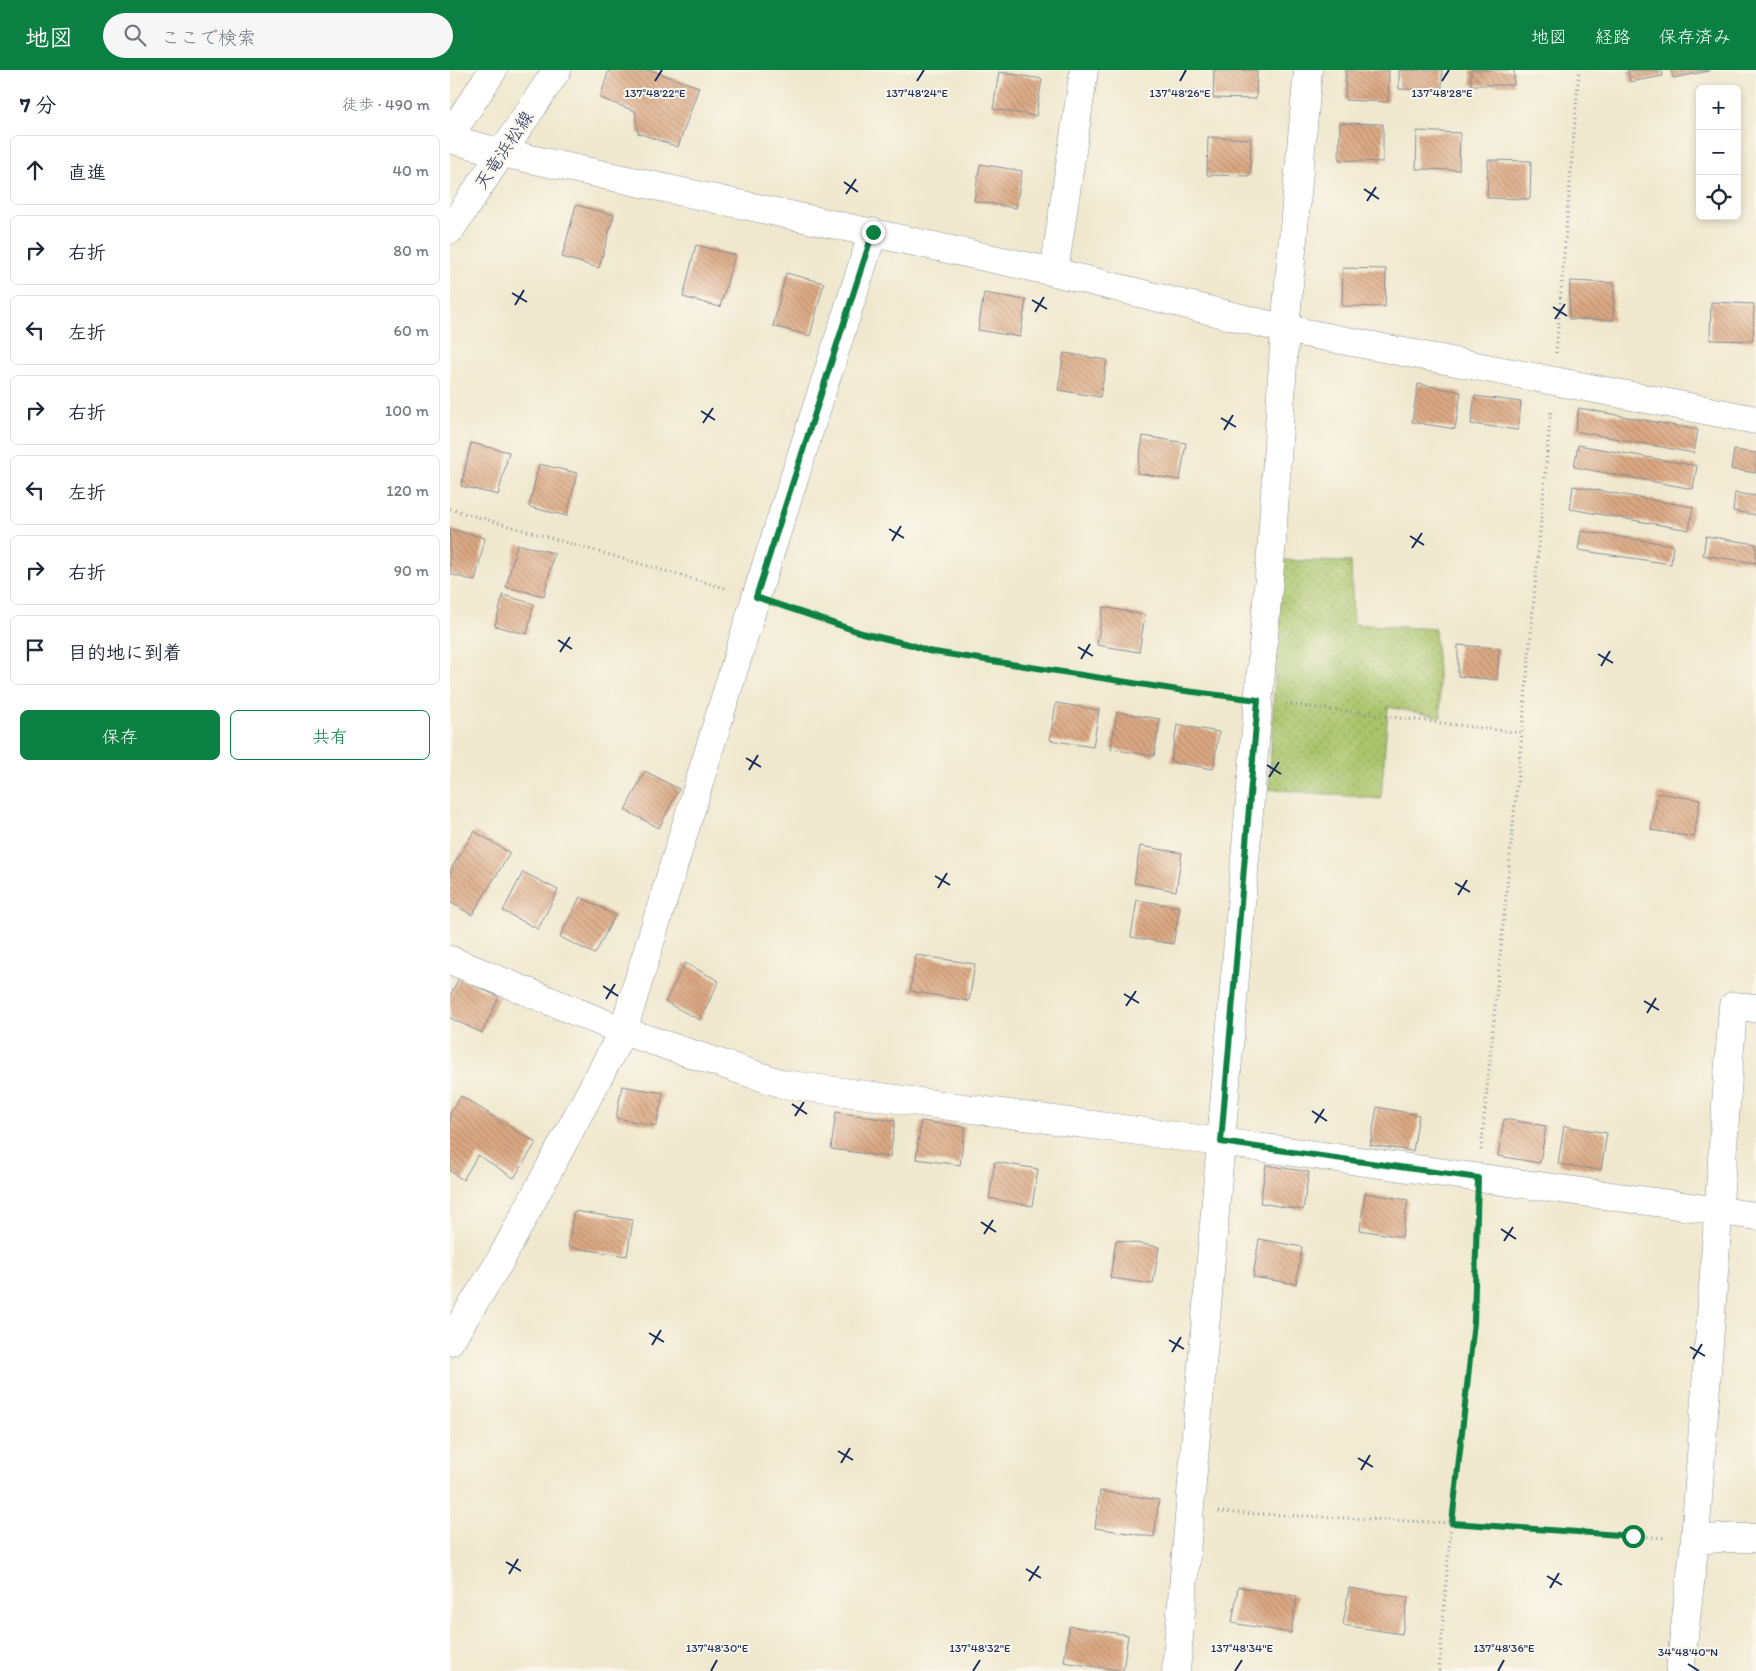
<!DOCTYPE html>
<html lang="ja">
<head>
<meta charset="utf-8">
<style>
	:root { --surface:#fff; --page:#f6f6f7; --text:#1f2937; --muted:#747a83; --line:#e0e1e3; --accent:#0b8043 }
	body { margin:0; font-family:Itim,"Klee One",sans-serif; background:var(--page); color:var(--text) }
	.controls { position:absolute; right:15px; top:15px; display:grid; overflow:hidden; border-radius:8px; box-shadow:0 2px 8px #0003 }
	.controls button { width:45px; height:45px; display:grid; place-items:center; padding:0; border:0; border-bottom:1px solid var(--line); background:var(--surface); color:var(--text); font:25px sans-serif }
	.stop { position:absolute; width:15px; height:15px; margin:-11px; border:4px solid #0b8043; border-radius:50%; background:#fff }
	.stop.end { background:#0b8043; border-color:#fff; box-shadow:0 1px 5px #0008 }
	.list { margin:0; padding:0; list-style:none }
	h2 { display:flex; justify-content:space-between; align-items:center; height:65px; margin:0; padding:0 20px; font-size:21px }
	h2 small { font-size:16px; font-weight:400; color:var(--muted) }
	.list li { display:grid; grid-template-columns:32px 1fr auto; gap:15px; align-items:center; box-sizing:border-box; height:70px; margin:0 10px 10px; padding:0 10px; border:1px solid var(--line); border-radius:8px }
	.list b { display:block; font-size:19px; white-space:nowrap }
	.list em { font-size:16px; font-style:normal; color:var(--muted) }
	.actions { display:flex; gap:10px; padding:15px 20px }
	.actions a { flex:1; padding:11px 0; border:1px solid var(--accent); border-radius:8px; text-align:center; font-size:18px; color:var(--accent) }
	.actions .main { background:var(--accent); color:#fff }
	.icon { flex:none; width:28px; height:28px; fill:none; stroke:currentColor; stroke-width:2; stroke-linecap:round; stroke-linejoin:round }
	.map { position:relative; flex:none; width:1306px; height:1601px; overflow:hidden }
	header { display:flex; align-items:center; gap:30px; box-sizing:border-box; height:70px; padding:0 25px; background:var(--accent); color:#fff }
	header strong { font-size:24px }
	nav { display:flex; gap:28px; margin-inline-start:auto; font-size:18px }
	.search { width:350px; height:45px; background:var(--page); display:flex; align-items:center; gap:12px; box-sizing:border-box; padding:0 18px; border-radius:28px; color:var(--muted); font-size:19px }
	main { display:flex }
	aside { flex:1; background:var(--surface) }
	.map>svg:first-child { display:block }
</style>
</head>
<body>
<header>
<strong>地図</strong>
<div class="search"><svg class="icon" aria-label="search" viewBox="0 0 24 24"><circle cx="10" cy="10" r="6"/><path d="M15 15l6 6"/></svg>ここで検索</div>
<nav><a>地図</a><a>経路</a><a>保存済み</a></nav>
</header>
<main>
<aside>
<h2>7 分<small>徒歩 · 490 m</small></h2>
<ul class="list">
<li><svg class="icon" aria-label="ahead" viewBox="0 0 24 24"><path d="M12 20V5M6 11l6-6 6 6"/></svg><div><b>直進</b></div><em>40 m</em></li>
<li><svg class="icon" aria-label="right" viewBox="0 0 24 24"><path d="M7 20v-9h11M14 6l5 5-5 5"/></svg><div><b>右折</b></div><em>80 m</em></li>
<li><svg class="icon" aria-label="left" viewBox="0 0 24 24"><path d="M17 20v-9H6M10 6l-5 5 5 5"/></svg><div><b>左折</b></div><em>60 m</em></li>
<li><svg class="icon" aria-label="right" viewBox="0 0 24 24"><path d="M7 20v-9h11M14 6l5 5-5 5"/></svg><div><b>右折</b></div><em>100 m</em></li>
<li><svg class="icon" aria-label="left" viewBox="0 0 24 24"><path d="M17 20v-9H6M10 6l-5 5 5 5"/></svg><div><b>左折</b></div><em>120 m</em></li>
<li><svg class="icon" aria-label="right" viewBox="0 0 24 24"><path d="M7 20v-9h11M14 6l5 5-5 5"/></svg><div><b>右折</b></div><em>90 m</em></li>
<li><svg class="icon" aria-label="arrive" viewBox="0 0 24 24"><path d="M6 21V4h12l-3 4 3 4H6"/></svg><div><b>目的地に到着</b></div></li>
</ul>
<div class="actions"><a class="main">保存</a><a>共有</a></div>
</aside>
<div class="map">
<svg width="1306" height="1601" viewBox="0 0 1306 1601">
	<defs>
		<pattern id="grass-dots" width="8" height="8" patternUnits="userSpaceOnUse" patternTransform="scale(1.25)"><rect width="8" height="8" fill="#aac46a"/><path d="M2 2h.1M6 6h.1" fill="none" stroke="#8aa05a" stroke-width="1.8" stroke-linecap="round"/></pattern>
		<pattern id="building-back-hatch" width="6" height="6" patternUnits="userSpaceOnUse" patternTransform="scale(1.25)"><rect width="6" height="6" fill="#dca983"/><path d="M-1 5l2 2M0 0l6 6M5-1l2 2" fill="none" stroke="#b28a6e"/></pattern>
	</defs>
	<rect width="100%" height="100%" fill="#fbf7ec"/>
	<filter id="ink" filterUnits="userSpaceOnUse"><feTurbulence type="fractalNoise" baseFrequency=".02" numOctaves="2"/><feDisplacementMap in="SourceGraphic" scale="10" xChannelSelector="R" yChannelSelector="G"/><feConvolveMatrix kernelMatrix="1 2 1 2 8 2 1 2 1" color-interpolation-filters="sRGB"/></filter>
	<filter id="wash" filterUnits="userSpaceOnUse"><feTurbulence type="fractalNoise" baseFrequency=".0096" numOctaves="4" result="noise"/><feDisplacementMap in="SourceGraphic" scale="20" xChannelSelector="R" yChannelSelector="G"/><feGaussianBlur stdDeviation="1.12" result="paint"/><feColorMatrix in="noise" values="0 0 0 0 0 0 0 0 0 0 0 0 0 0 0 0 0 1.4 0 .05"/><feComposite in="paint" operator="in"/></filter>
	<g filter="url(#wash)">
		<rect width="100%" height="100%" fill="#efe8ce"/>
		<!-- grass -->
		<path fill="url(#grass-dots)" stroke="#627a64" d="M831,490l70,2 2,62 82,5 6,88 -53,-10 -7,92 -112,-10z"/>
		<g id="blocks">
			<!-- building -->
			<path fill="url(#building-back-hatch)" d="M159,0h41l49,17 -21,60 -40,-14 -3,-22 -35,-13z
				M764,0h43l-1,29 -43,-1z
				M896,0h43l-1,32 -43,-2z
				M949,0h43v20l-43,-1z
				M1021,0h43v15h-43z
				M1178,0h34l1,6 -33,6z
				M1221,0h38v1l-36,7z
				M549,2l43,7 -6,37 -43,-7z
				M890,53l43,1v38l-44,-2z
				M967,61l43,2 -1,37 -43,-1z
				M758,67l43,2 -1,37 -43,-1z
				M1038,90l43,1 -1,38 -43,-1z
				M530,94l42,7 -6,37 -42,-7z
				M126,135l38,10 -15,53 -37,-11z
				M246,175l39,10 -15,52 -37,-10z
				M893,198l43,1 -1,38 -43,-1z
				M336,203l38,10 -14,53 -37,-10z
				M1120,211l44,2 -1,37 -44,-1z
				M534,223l42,7 -6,37 -42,-7z
				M1261,232l43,2 -1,37 -43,-1z
				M614,283l43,7 -7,37 -42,-7z
				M968,314l43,8 -6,37 -43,-7z
				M1025,326l46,6 -3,28 -47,-6z
				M1129,338l119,22 -4,23 -119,-22z
				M693,366l43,7 -6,37 -43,-7z
				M21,373l38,9 -11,43 -37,-9z
				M1128,375l119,21 -4,23 -119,-22z
				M1284,380l22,3v20l-25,-4z
				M89,394l38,9 -10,43 -38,-9z
				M1123,416l120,21 -4,23 -119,-21z
				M1285,423l21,3v19l-23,-4z
				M0,459l35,9 -10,43 -25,-7z
				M1131,461l92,14 -2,19 -93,-14z
				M1256,466l50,8v19l-53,-8z
				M67,474l37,9 -10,43 -38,-9z
				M53,525l31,9 -7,30 -32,-8z
				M653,537l42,8 -6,37 -42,-7z
				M1008,575l41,3 -2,32 -39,-4z
				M606,633l43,7 -6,37 -43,-7z
				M667,642l43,7 -6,37 -43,-7z
				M727,655l42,7 -6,37 -42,-7z
				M195,701l34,18 -20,39 -34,-18z
				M1208,723l42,7 -6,37 -43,-7z
				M24,761l36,22 -38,62 -22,-13v-31z
				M690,776l42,7 -6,38 -42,-8z
				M73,802l35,18 -20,39 -35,-18z
				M130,827l35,18 -20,39 -35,-17z
				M687,830l43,7 -7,37 -42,-7z
				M466,885l59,9 -6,37 -59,-10z
				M235,893l34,18 -19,39 -35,-18z
				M9,908l40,19 -17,36 -32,-15v-21z
				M172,1016l41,7 -7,33 -40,-8z
				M11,1026l75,47 -22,35 -36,-23 -15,25 -13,-9v-58z
				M927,1037l42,8 -6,36 -43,-6z
				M386,1042l59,9 -5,36 -59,-8z
				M1054,1049l42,7 -6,37 -42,-7z
				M471,1051l44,6 -5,38 -44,-6z
				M1114,1056l43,7 -6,37 -43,-6z
				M545,1092l43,7 -6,37 -43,-8z
				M816,1095l43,7 -6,38 -43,-7z
				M915,1123l43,7 -6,37 -42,-7z
				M124,1141l59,9 -6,36 -59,-9z
				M809,1169l43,8 -6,37 -43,-7z
				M666,1170l43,7 -6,37 -43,-6z
				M650,1421l59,9 -5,37 -59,-9z
				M788,1517l59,9 -6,37 -59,-10z
				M899,1518l59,9 -6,37 -59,-9z
				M619,1556l59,9 -5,36 -59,-9z"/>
		</g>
	</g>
	<g filter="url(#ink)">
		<use href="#blocks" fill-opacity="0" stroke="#858c96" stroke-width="1"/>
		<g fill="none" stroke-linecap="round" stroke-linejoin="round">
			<!-- minor casing -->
			<g stroke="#858c96" stroke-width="29">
				<path id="minor" d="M0,69l52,14 552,119 231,57 471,91
					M604,202l30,-202
					M0,890l173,71 160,53 438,58 535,74
					M0,1271l50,-80 123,-230 133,-434 117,-365
					M1245,1470l26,-2h35
					M726,1601l96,-1130 13,-212 23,-259
					M1230,1601l15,-131 38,-534 23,2"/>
			</g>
			<!-- major casing -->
			<g stroke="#858c96" stroke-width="29">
				<path id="major" d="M0,65l43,-65
					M0,160l107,-160"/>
			</g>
			<!-- path -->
			<path stroke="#858c96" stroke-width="3" stroke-dasharray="1 4" stroke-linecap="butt" d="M1106,283l23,-283
				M0,439l278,80
				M332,536l80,27 50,12 16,6 250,39 52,7
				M836,634l236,29
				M1031,1080l41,-417 29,-324
				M768,1442l233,11 215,15
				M989,1601l12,-148 24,-201 2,-116"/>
			<!-- minor -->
			<use href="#minor" stroke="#fff" stroke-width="28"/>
			<!-- major -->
			<use href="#major" stroke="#fff" stroke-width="28"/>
		</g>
	</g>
	<g fill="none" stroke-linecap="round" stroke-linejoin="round" filter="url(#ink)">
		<!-- route -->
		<path stroke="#0b8043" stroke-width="6" d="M423,162l-117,365 106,36 50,12 16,6 250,39 80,10 -37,442 257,36 -4,144 -22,201 181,13"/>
	</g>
	<!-- ticks -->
	<path fill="none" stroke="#1b2f5e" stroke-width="2" d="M205,11l7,-11M467,11l7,-11M730,11l6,-11M992,11l7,-11M394,112l14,10M914,119l15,10M396,124l10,-15M917,131l9,-14M62,223l15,9M582,230l15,9M65,235l9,-15M1103,237l14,9M585,242l9,-15M1105,249l10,-15M251,341l14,9M771,348l15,9M253,353l10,-15M774,360l9,-15M439,459l15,9M960,466l14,9M442,471l9,-15M962,478l10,-15M108,570l14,9M628,577l15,9M110,582l10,-15M1148,584l15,9M631,589l9,-15M1151,596l9,-15M296,688l15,9M817,695l14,9M299,700l9,-15M819,707l10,-15M485,806l15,9M1005,813l15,9M488,818l9,-15M1008,825l9,-15M153,916l15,10M674,924l15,9M156,929l9,-15M1194,931l15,9M676,936l10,-15M1197,943l9,-15M342,1034l15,10M862,1041l15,10M345,1046l9,-14M865,1053l9,-14M531,1152l15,10M1051,1159l15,10M534,1164l9,-14M1054,1171l9,-14M199,1263l15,9M719,1270l15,9M202,1275l9,-15M1240,1277l15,9M722,1282l9,-15M1243,1289l9,-15M388,1381l15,9M908,1388l15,9M391,1393l9,-15M911,1400l9,-15M56,1492l15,9M576,1499l15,9M59,1504l9,-15M1097,1506l15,9M579,1511l10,-15M1100,1518l9,-15M1238,1594l11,7M261,1601l6,-11M523,1601l7,-11M785,1601l7,-11M1048,1601l6,-11"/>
	<g text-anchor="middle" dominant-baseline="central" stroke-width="4" stroke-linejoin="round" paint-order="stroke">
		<!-- street labels -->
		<g font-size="18" fill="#1b2f5e" stroke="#fbf7ec">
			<text transform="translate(54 80) rotate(-56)">天竜浜松線</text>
		</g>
	</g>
	<g font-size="12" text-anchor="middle" fill="#1b2f5e" stroke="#fbf7ec" stroke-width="4" stroke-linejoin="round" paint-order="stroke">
		<text x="205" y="27">137°48'22"E</text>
		<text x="467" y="27">137°48'24"E</text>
		<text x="730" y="27">137°48'26"E</text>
		<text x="992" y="27">137°48'28"E</text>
		<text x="267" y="1582">137°48'30"E</text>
		<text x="530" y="1582">137°48'32"E</text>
		<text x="792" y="1582">137°48'34"E</text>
		<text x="1054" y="1582">137°48'36"E</text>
		<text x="1238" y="1586">34°48'40"N</text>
	</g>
</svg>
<div class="controls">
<button>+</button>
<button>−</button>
<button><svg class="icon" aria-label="locate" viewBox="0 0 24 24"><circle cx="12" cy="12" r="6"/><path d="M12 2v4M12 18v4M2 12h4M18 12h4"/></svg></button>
</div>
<div class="stop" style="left:1183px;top:1466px"></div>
<div class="stop end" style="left:423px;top:162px"></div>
</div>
</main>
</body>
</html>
